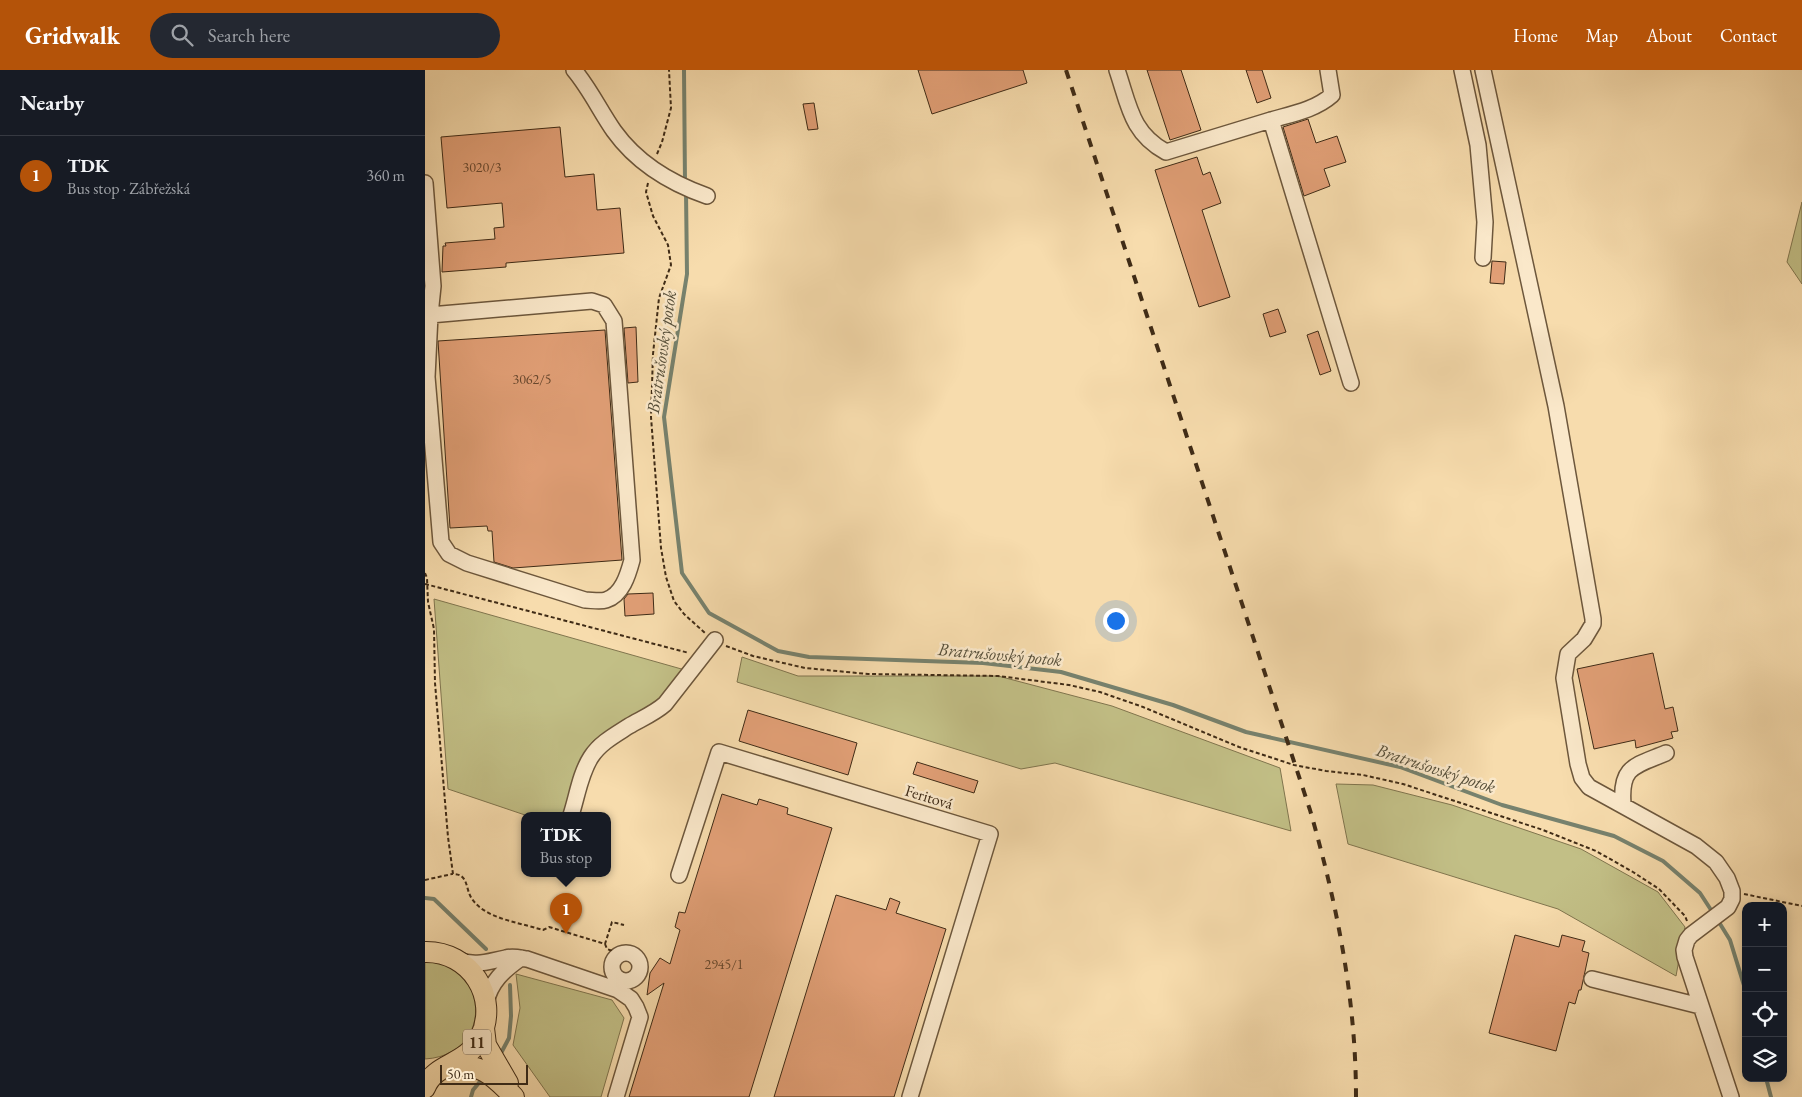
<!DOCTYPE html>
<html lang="en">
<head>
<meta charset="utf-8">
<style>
	:root { --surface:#171b24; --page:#242831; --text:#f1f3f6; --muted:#9ea1a6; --line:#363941; --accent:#b45309 }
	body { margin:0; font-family:"EB Garamond",serif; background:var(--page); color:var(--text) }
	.controls { position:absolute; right:15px; bottom:15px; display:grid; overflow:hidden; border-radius:10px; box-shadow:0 2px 12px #0003 }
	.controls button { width:45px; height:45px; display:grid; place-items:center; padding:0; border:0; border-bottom:1px solid var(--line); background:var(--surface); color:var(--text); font:25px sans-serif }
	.scale { position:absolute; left:15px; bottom:12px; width:88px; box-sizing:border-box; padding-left:5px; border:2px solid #3f2b16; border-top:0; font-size:14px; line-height:18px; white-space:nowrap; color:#3f2b16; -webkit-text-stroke:4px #fae8ca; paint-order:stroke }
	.you { position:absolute; left:690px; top:550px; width:18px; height:18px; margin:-12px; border:4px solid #fff; border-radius:50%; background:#1a73e8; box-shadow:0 0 0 8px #1a73e833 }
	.badge { display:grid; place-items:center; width:32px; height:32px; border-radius:50%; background:var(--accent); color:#fff; font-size:16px; font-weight:700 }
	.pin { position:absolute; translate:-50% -41px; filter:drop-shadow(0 1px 2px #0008) }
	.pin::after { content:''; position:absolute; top:26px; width:18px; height:15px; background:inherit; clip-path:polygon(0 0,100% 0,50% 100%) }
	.popup { position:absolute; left:96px; top:742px; width:90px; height:65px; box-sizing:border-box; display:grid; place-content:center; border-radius:10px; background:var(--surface); filter:drop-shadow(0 1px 4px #0005); font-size:16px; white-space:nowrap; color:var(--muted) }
	.popup b { font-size:19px; color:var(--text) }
	.popup::after { content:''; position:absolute; left:50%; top:100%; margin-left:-10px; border:10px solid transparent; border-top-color:var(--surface) }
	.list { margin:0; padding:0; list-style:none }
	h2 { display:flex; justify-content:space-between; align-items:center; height:65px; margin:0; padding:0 20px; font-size:21px }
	h2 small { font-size:16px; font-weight:400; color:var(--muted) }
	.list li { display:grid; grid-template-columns:32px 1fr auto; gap:15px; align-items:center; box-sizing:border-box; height:80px; padding:0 20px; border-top:1px solid var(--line) }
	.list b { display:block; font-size:19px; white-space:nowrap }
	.list p { margin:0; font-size:16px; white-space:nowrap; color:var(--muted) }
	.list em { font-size:16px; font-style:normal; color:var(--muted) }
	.icon { flex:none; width:28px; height:28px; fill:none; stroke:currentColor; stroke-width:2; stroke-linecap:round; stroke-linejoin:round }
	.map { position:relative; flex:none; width:1377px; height:1027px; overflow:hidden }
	header { display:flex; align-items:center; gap:30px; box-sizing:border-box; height:70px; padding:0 25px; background:var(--accent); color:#fff }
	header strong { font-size:24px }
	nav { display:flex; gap:28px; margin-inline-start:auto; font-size:18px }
	.search { width:350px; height:45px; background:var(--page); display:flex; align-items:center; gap:12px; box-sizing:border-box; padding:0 18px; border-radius:28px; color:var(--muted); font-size:19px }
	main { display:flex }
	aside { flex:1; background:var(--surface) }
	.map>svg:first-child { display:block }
</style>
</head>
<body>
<header>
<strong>Gridwalk</strong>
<div class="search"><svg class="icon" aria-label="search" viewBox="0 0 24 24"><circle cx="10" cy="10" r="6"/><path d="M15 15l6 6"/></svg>Search here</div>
<nav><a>Home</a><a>Map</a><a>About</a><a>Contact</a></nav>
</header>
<main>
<aside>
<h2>Nearby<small></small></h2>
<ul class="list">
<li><span class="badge">1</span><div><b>TDK</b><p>Bus stop · Zábřežská</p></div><em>360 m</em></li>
</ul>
</aside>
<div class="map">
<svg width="1377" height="1027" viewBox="0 0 1377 1027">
	<rect width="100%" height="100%" fill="#f7dcad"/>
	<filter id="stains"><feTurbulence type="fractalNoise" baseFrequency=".004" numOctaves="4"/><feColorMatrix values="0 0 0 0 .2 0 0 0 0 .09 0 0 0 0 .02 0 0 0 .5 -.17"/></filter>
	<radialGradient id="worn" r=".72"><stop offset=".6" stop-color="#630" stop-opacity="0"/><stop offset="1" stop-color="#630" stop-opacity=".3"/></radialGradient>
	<!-- green -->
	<path fill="#c2bf86" stroke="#80754e" d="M1377,132v82l-15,-22z
		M9,529l251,71 -23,30 -37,20 -32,21 -9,16 -19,58h-40l-77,-26z
		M317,587l56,19h200l114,30 168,62 11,63 -236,-68 -34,6 -284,-87z
		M911,714l37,1 79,20 129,44 77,43 27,35 -9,49 -118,-67 -210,-65z
		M0,892c64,-2 71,93 0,97z
		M91,904l96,26 12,18 -23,79h-51l-37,-52 7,-37z"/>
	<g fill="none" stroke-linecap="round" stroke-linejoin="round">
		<!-- stream -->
		<path stroke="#77826e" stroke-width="4" d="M259,0l1,113
			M261,122l1,82 -23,143 18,156 27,40 69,38 31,6 174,6 78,9 112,33 73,27 154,35 102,38 112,31 49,25 37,32 13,20
			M0,828l9,1 52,50
			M1292,849l13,21 16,52
			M75,985l9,-17 2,-22 -1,-31
			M1341,1008l5,19
			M46,1027l2,-7 10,-12"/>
	</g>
	<!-- building -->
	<path fill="#e19f76" stroke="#3f2b16" d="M493,0h105l4,13 -95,31z
		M722,0h34l20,60 -31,10z
		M821,0h16l9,28 -14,5z
		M389,33l4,26 -10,1 -5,-26z
		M883,49l8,24 21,-7 9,26 -22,7 6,17 -26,10 -21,-69z
		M135,57l5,50 29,-3 3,36 23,-2 4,45 -118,10v4l-64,5 1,-26h3l-1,-3 50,-4 -1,-11 10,-1 -2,-24 -55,5 -6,-71z
		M772,87l6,18 7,-3 11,31 -19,7 28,87 -31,10 -44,-137z
		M1067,191l14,1 -2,22 -14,-1z
		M853,239l8,23 -16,5 -7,-23z
		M211,257l2,55 -10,1 -4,-55z
		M180,260l17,230 -109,8 -19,-6 -2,-31h-4l-1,-5 -37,2 -12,-187z
		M893,261l13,40 -11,4 -13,-40z
		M228,523l1,21 -29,2 -1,-17 4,-5z
		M1228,583l12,56 8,-2 5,24 -7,1 2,6 -37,10 -1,-8 -41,9 -17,-80z
		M323,640l109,33 -9,32 -109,-34z
		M492,692l61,19 -4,12 -61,-19z
		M297,724l35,11 2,-6 29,9 -1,6 45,14 -83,269h-120l35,-114 -17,12 3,-22 10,-15 10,6 10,-34 -5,-3 4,-15 6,1z
		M411,825l50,15 4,-12 10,4 -4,11 50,16 -52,168h-120z
		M1090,865l44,12 3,-12 23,6 -3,10 7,2 -8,37h-2l-4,14 -6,-2 -13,49 -67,-18z"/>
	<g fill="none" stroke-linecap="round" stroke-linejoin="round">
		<!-- minor casing -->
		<g stroke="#6d573c" stroke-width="18">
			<path id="minor" d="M149,0c16,19 26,41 40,61 23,32 56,52 93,65
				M692,0c12,35 14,63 49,82l105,-32 80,263
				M1037,0l16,75 7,77 -2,36
				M1058,0l73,336 37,213v5l-9,15 -16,15 -4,24 14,86 4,14 7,9 107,59 20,16 11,16 5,13v8l-4,8 -37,28 -4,5 -3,10 1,7 46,140
				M846,50c21,-6 44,-10 61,-25l-4,-25
				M0,113l8,103 -3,29 -3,62 14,165 8,12 18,9 118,37c6,0 15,2 21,0 16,-5 22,-25 26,-40l-18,-239 -10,-16 -12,-4 -162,14
				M1198,734c-3,-38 12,-38 43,-51
				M146,745c6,-18 9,-41 20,-58 9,-14 24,-22 38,-31 12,-7 26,-13 36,-22l50,-64
				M254,805l40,-123 271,82 -80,263
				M187 897a14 14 0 1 1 28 0a14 14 0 1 1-28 0Z
				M33,890c18,7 31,1 48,-2 7,-2 14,0 21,1l91,31 13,9 5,8 4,10 -24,80
				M1167,909l108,27
				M61,933c4,-21 18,-33 35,-45"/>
		</g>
		<!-- major casing -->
		<g stroke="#3f2b16" stroke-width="22">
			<path id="major" d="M0,882c45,-1 75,45 55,86 -14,28 -45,24 -55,50
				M59,958l2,17 22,38
				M22,997c32,-6 46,8 67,30"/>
		</g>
		<!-- path -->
		<path stroke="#3f2b16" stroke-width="2" stroke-dasharray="4 2.5" stroke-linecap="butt" d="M232,84l5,-12 9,-34 -2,-38
			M223,113l-2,9 7,24 15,29 3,20 -12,33 -6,56 -2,63 10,131 5,29 8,24 10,13 21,19
			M0,503l2,5 1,24 6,27 1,54 13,154 5,37c16,0 12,15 19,25 13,19 44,23 64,29l7,2 6,-3 56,17 7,-22 12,3
			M0,514l264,69
			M301,576l27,10 52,12 63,6 130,2 71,9 31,7 43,15 96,40 55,18 32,6 37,4 40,9 140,46 53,21 37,21 26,17 26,27 2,5
			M0,810l27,-6
			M1319,824l58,12
			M180,874l2,5 14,5"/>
		<!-- minor -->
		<use href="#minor" stroke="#fae8ca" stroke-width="15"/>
		<!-- major -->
		<use href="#major" stroke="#f7dcad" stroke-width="20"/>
		<!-- rail -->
		<path stroke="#3f2b16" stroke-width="4" stroke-dasharray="9 9" stroke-linecap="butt" d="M641,0l244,740c27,94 46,189 46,287"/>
	</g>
	<g text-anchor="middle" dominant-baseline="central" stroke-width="5" stroke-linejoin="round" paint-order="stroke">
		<!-- number labels -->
		<g font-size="14" fill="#68482e">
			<text x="57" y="97">3020/3</text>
			<text x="107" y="309">3062/5</text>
			<text x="299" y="894">2945/1</text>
		</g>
		<!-- shield labels -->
		<rect fill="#fae8ca" stroke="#77644c" stroke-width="1" x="38" y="959.5" width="28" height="25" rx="4"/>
		<g font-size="15" font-weight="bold" fill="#3f2b16">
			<text x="52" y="972">11</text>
		</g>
		<!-- street labels -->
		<g font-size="16" fill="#3f2b16" stroke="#fae8ca">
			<text transform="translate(504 727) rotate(17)">Feritová</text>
		</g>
		<!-- water labels -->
		<g font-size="18" font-style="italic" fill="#564f3a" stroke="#fae8ca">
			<text transform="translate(236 282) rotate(-82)">Bratrušovský potok</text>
			<text transform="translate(575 584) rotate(5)">Bratrušovský potok</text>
			<text transform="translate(1011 698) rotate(18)">Bratrušovský potok</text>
		</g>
	</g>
	<rect width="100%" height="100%" filter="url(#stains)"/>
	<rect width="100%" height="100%" fill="url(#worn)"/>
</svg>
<div class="controls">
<button>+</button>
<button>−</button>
<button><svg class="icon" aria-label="locate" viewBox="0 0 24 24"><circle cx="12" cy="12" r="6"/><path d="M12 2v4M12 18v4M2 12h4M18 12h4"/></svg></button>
<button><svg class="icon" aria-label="layers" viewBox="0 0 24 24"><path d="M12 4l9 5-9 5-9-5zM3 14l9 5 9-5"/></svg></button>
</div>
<div class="scale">50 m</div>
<div class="you"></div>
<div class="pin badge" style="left:141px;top:864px">1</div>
<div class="popup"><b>TDK</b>Bus stop</div>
</div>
</main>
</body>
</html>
